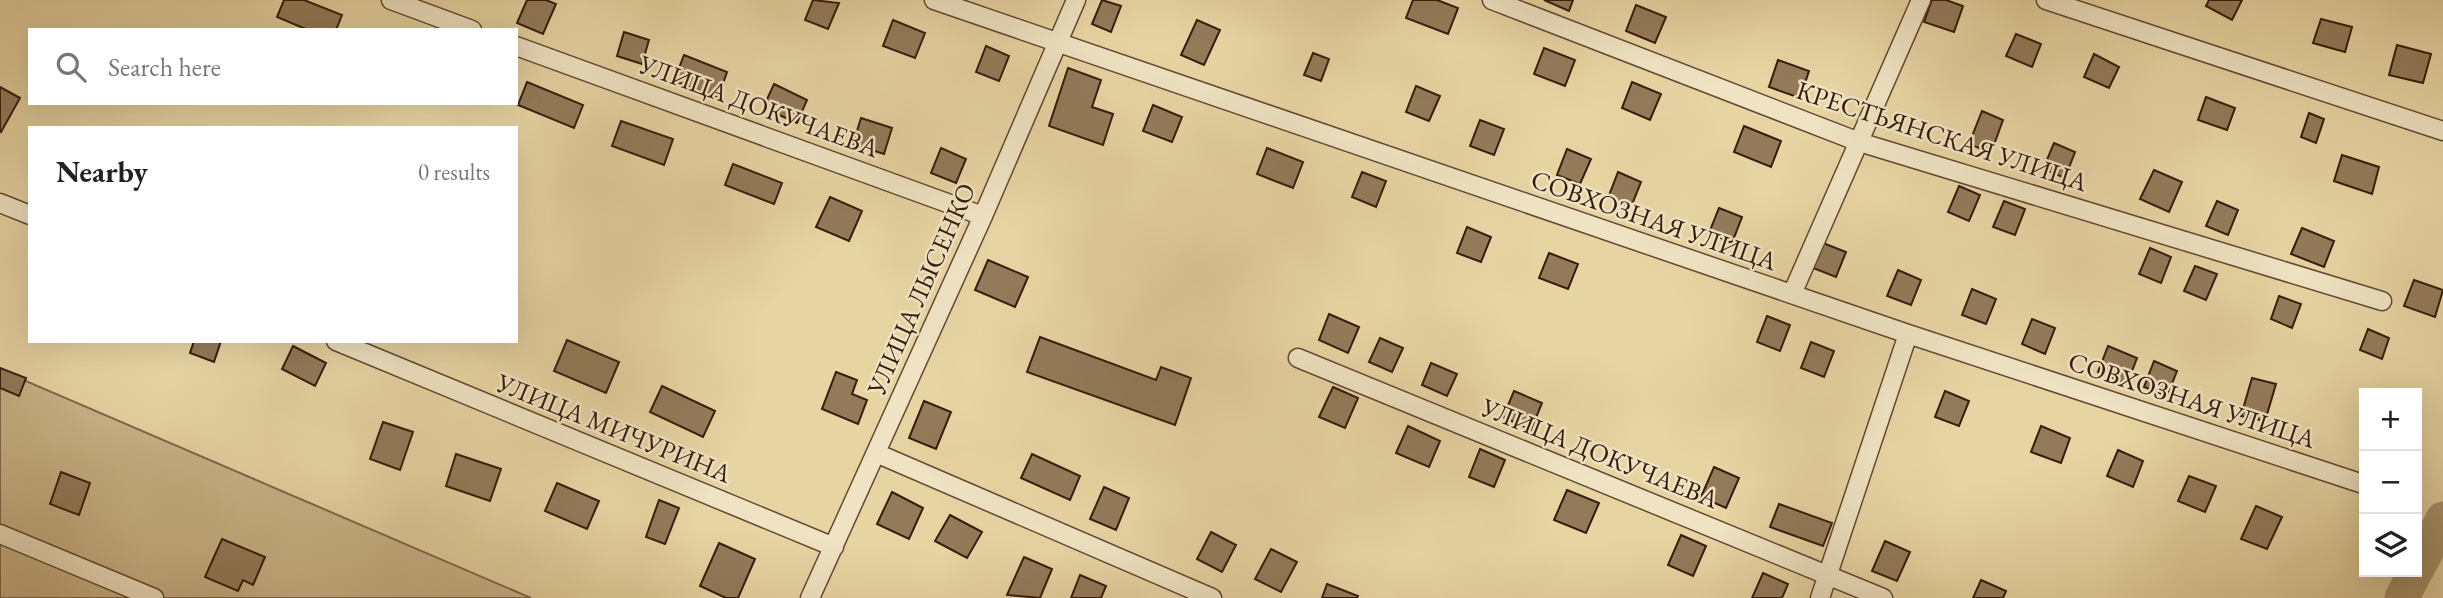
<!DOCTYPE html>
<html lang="en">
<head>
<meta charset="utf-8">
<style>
	:root { --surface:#fff; --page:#f6f6f6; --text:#222; --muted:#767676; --line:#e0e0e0 }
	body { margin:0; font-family:"EB Garamond",serif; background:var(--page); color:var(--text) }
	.controls { position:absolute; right:21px; bottom:21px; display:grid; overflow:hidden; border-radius:0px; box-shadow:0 7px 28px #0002 }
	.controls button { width:63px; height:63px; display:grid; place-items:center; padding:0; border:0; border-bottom:2px solid var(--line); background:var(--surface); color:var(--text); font:35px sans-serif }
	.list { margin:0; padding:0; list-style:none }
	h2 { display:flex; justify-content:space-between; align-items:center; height:91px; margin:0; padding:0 28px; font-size:30px }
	h2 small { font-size:23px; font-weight:400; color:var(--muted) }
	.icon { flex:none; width:38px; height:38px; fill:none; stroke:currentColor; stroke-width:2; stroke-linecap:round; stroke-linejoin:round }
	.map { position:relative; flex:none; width:2443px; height:598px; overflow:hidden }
	.search { position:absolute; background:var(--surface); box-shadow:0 7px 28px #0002; left:28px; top:28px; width:490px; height:77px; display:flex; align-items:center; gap:18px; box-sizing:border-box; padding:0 24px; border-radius:0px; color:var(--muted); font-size:26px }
	.panel { position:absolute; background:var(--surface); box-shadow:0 7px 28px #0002; left:28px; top:126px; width:490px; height:217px; border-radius:0px }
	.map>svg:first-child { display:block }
</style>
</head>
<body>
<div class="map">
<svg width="2443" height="598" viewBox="0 0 2443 598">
	<rect width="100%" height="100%" fill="#e7d4a3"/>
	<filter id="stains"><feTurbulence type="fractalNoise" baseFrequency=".00286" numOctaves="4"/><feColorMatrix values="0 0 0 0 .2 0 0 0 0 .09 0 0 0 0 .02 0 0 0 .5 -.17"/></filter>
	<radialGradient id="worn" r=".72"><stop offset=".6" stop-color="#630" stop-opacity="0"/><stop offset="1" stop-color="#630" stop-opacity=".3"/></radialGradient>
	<!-- green -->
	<path fill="#c9b589" stroke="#80684a" stroke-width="2" d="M0,370l531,228h-531z"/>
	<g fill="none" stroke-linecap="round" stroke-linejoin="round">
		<!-- river -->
		<path stroke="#ab956f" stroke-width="35" d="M2417,569l26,-50
			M2402,598l13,-26"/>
	</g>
	<!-- building -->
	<path fill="#937b5a" stroke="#371b0b" stroke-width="2" d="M284,0h20l38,15 -6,15h-28l-31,-13z
		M527,0h19l10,4 -13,30 -26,-11z
		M813,0l26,3 -11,26 -23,-9z
		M1102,0l19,6 -10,26 -19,-8z
		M1413,0h24l21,8 -10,26 -42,-16z
		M1544,0h29l-4,11z
		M1932,0h14l17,6 -9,26 -30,-10z
		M2209,0h33l-10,20 -26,-14z
		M1636,5l30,12 -11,26 -29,-12z
		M2321,19l31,8 -7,25 -32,-9z
		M893,20l32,13 -10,25 -32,-12z
		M1197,20l23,10 -16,35 -23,-10z
		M624,32l25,8 -7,24 -25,-8z
		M2016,34l25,10 -9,23 -26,-11z
		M2397,45l34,9 -8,29 -34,-8z
		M986,46l23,10 -10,25 -23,-9z
		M1544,48l31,12 -10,26 -31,-12z
		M1313,53l16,6 -8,22 -17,-6z
		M2094,54l25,13 -10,21 -25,-11z
		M684,55l43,17 -9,26 -44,-17z
		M1778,60l31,11 -9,27 -31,-11z
		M1068,68l33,12 -9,27 21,7 -10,31 -54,-19z
		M527,82l56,23 -9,23 -56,-23z
		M1632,82l29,12 -11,26 -28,-12z
		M774,84l33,16 -10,23 -34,-15z
		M1416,86l24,10 -11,25 -23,-9z
		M0,87l20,11 -19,34 -1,-1z
		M2206,97l29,11 -8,22 -29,-10z
		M1153,105l29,12 -10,25 -29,-11z
		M1982,111l21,9 -12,33 -22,-9z
		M2309,113l15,6 -8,24 -15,-6z
		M861,118l31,10 -8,26 -31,-10z
		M1480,120l24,9 -10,26 -24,-9z
		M621,121l52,18 -9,26 -52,-19z
		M1744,126l37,15 -10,26 -37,-15z
		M2054,143l21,9 -10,26 -22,-9z
		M941,148l25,11 -10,24 -25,-10z
		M1267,148l36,14 -10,26 -36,-14z
		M1567,149l24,10 -11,25 -23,-9z
		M2342,155l37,12 -7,27 -38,-13z
		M733,164l49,19 -8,21 -49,-19z
		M2154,170l28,12 -13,30 -29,-13z
		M1362,172l24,9 -10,26 -24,-10z
		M1618,172l23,10 -10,25 -23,-9z
		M1959,186l21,9 -11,26 -21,-9z
		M830,197l32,14 -13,30 -33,-14z
		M2004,201l21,8 -10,26 -22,-8z
		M2217,201l21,9 -10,25 -22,-9z
		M1719,208l23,9 -10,26 -23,-10z
		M1467,227l24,10 -10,25 -24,-9z
		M2302,228l32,13 -10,26 -33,-13z
		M1823,243l23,9 -10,25 -23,-9z
		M2150,248l21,9 -10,26 -22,-9z
		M1549,253l29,11 -10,25 -29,-11z
		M988,260l40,17 -13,30 -40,-17z
		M2195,266l22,8 -11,26 -22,-9z
		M1898,270l23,10 -10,25 -24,-9z
		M2414,280l29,10 -8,27 -31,-11z
		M1972,289l24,10 -10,25 -24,-9z
		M2279,296l22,8 -9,24 -21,-9z
		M1329,314l30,13 -11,26 -29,-13z
		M1767,316l23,9 -10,26 -23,-9z
		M2032,319l23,9 -10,26 -23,-10z
		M2368,329l21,9 -7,21 -22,-9z
		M1040,337l116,43 5,-13 30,11 -16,47 -148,-53z
		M1380,338l23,10 -11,24 -23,-10z
		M567,340l52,22 -13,31 -52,-22z
		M194,341h27l-7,21 -24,-9z
		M1811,342l23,9 -10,26 -23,-9z
		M293,346l33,17 -11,23 -33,-17z
		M2108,346l29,12 -10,26 -29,-12z
		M2154,361l23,10 -10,25 -23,-9z
		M1431,363l26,11 -10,22 -25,-11z
		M0,368l26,10 -7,18 -19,-8z
		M836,372l21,8 -5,14 15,6 -9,24 -36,-15z
		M2252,378l24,6 -11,37 -24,-5z
		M662,386l53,25 -12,26 -53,-25z
		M1333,387l25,11 -13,30 -26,-11z
		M1514,391l28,12 -11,27 -28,-13z
		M1945,391l24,10 -10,25 -24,-9z
		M924,401l27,11 -15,37 -27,-11z
		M383,422l30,10 -13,38 -30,-11z
		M1408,426l32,15 -11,26 -33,-14z
		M2041,426l29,12 -9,25 -30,-11z
		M1480,449l25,11 -11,27 -25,-10z
		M2118,450l25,11 -10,26 -26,-11z
		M456,454l45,15 -11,32 -44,-15z
		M1032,454l48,22 -10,24 -49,-22z
		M1714,467l25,11 -13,30 -25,-11z
		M61,472l29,11 -11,32 -29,-11z
		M2189,476l27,10 -11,26 -27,-11z
		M557,483l42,18 -12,28 -42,-18z
		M1104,487l25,11 -13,32 -26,-11z
		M1567,490l32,13 -13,30 -32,-13z
		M892,492l31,16 -14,31 -32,-15z
		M659,500l20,8 -14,36 -19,-7z
		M1779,504l53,19 -9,23 -53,-19z
		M2256,506l26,11 -15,32 -26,-10z
		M950,515l32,17 -15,26 -32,-17z
		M1211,532l25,13 -14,27 -25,-13z
		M1681,535l25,11 -13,30 -25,-11z
		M222,539l43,18 -12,28 -10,-5 -5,11 -33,-14z
		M1885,541l25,11 -13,29 -25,-10z
		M719,543l36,16 -17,39h-12l-26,-12z
		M1271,549l26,13 -16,30 -26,-13z
		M1024,557l28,12 -12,29 -33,-3z
		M1763,573l25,11 -6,14h-30z
		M1080,575l26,11 -5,12h-30z
		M1981,580l25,11 -3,7h-30z
		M1327,584l31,12 -1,2h-35z"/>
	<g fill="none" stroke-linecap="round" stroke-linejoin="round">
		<!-- street casing -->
		<g stroke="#634931" stroke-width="21">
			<path id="street" d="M391,0l81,30
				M934,0l974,334 452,149
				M1492,0l367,142 523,159
				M2046,0l397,131
				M516,46l467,170
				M0,203l30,12
				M1792,294l129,-294
				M336,341l498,206
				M1298,358l585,240
				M876,453l336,145
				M0,534l154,64
				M810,598l173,-382 93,-216
				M1820,598l88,-264"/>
		</g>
		<!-- street -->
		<use href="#street" stroke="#efe3c3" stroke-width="18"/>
	</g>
	<g text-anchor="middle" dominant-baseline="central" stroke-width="5" stroke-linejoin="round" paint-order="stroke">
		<!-- street labels -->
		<g font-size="26" fill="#371b0b" stroke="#efe3c3">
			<text transform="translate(759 106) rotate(20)">УЛИЦА ДОКУЧАЕВА</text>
			<text transform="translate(1942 136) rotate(18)">КРЕСТЬЯНСКАЯ УЛИЦА</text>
			<text transform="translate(1654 220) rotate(19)">СОВХОЗНАЯ УЛИЦА</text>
			<text transform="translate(921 289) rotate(-66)">УЛИЦА ЛЫСЕНКО</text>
			<text transform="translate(2192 400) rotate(18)">СОВХОЗНАЯ УЛИЦА</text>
			<text transform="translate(614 428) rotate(22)">УЛИЦА МИЧУРИНА</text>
			<text transform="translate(1600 453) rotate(22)">УЛИЦА ДОКУЧАЕВА</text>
		</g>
	</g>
	<rect width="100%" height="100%" filter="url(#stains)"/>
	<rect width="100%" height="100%" fill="url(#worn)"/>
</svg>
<div class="controls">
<button>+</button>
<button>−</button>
<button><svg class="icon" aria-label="layers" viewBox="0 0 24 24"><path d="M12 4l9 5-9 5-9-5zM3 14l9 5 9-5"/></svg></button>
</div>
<div class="search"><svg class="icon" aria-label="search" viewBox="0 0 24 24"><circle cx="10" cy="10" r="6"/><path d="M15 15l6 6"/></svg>Search here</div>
<section class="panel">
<h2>Nearby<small>0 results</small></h2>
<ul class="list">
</ul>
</section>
</div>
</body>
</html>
